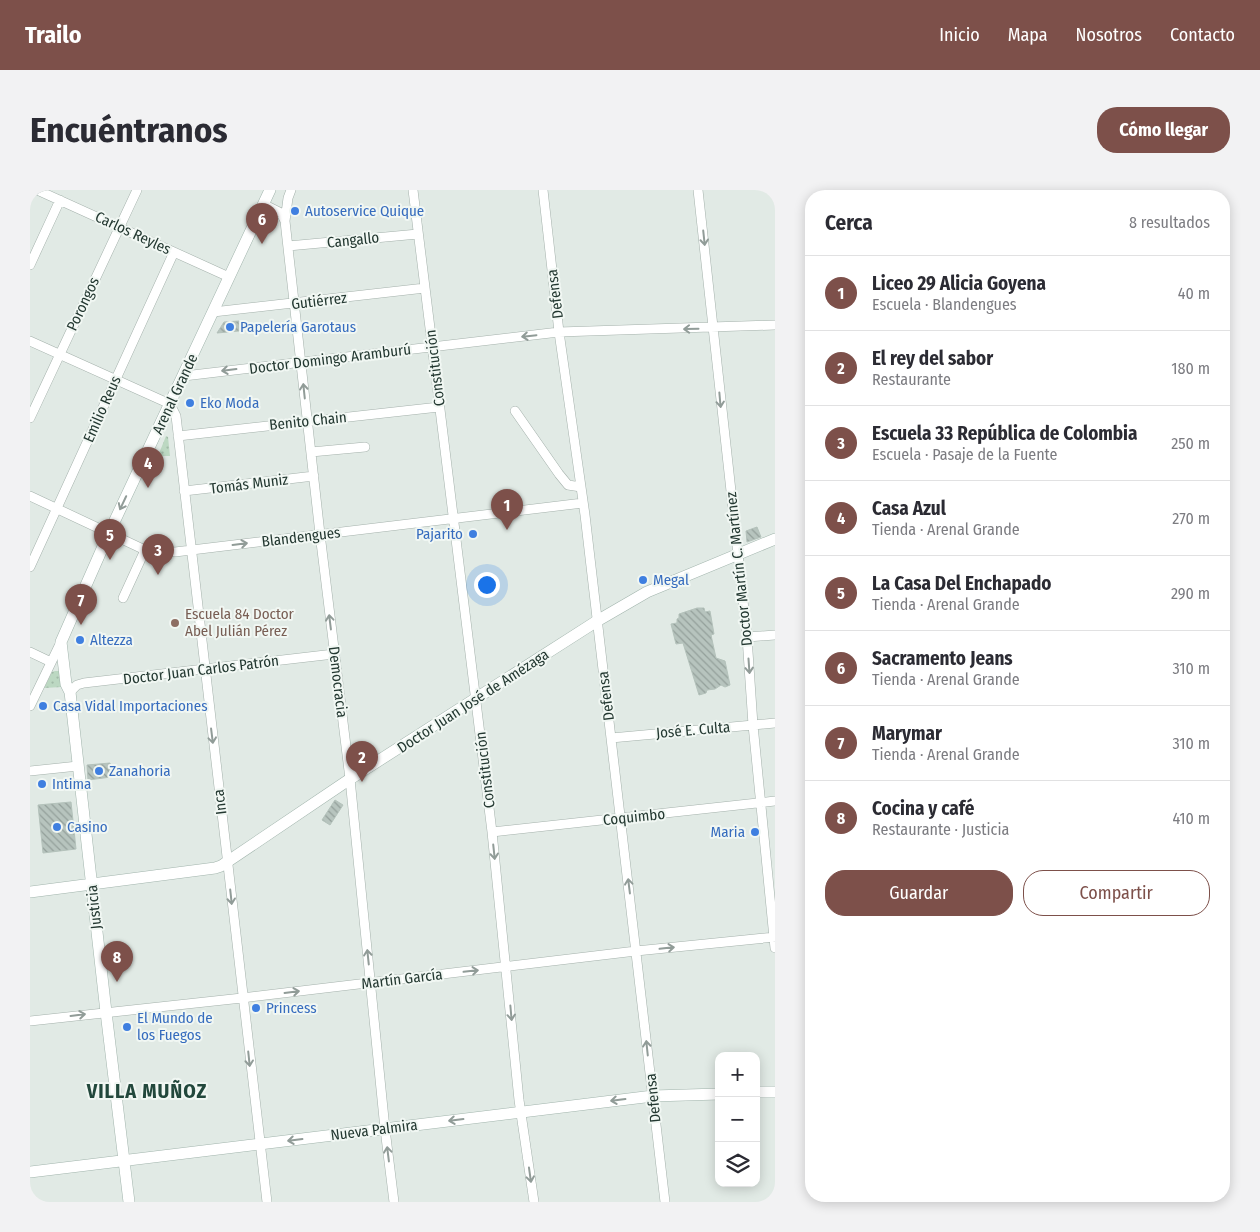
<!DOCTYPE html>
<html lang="es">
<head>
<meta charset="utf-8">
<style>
	:root { --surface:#fff; --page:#f2f2f3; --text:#2b2b33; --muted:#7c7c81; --line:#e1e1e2; --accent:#7d504a }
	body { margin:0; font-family:"Fira Sans Condensed",sans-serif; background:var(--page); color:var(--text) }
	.controls { position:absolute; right:15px; bottom:15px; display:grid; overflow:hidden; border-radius:10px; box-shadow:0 2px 12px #0003 }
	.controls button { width:45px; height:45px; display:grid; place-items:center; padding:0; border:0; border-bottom:1px solid var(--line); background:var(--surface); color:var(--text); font:25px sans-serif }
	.you { position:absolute; left:456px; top:394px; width:18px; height:18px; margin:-12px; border:4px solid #fff; border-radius:50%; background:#1a73e8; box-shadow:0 0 0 8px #1a73e833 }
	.badge { display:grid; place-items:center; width:32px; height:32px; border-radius:50%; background:var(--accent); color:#fff; font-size:16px; font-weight:700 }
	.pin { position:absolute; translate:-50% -41px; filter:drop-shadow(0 1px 2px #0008) }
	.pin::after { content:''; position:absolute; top:26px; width:18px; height:15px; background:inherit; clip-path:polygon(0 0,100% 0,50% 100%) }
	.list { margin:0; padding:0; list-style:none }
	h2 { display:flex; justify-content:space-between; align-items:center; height:65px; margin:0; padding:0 20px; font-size:21px }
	h2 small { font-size:16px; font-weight:400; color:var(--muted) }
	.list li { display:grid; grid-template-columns:32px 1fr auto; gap:15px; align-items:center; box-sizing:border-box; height:75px; padding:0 20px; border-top:1px solid var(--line) }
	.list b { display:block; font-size:19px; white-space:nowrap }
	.list p { margin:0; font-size:16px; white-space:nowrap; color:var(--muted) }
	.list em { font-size:16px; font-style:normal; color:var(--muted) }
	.actions { display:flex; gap:10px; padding:15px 20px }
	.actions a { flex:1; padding:11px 0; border:1px solid var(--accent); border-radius:20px; text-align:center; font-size:18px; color:var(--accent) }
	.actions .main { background:var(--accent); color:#fff }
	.icon { flex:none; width:28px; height:28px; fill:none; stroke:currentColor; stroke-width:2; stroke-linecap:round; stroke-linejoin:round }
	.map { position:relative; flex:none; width:745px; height:1012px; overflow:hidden; border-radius:20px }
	header { display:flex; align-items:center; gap:30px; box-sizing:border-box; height:70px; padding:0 25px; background:var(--accent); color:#fff }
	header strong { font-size:24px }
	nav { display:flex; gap:28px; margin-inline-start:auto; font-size:18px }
	.intro { display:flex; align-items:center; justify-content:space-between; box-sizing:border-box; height:120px; padding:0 30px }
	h1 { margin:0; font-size:35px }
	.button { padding:12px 22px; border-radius:20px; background:var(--accent); color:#fff; font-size:18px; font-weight:700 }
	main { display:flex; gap:30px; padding:0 30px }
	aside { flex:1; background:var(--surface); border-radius:20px; box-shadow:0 2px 12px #0003 }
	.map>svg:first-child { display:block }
</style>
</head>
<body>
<header>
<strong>Trailo</strong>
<nav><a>Inicio</a><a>Mapa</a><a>Nosotros</a><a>Contacto</a></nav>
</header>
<div class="intro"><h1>Encuéntranos</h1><a class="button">Cómo llegar</a></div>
<main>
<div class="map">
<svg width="745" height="1012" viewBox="0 0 745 1012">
	<defs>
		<pattern id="green-dots" width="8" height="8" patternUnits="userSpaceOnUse" patternTransform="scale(1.25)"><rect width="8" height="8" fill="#bcd8c2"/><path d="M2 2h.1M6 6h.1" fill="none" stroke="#a1baa7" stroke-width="1.8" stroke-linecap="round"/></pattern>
		<pattern id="building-back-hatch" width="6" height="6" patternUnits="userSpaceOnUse" patternTransform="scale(1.25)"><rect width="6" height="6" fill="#b7c4be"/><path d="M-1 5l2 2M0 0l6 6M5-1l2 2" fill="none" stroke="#94a09b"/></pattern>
	</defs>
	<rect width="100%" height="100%" fill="#e1eae5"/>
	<!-- green -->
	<path fill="url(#green-dots)" d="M136,246l2,1 2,19h-12z
		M25,481h4l2,3 1,13 -18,1 8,-16z"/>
	<!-- building -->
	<path fill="url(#building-back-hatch)" stroke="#b4c2bb" d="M209,131v10l-22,2 7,-11z
		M727,337l4,10 -14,5 -1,-11z
		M667,418h7l1,4 5,-1 4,23 -3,1 5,23 9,3 5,24 -5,2 -4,-2 -6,4 -8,1 -1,3 -7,2 -16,-52 -7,1 -5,-20 6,-1v-4l2,-1v-4z
		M80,573l1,14 -23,3 -1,-15z
		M305,610l8,5 -13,20 -8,-5z
		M41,612l5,47 -33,4 -5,-48z"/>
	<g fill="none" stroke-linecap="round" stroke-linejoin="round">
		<!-- street casing -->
		<g stroke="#a4b1ab" stroke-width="10">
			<path id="street" d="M7,0l192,87
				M383,0l79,642 27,268 15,102
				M513,0l16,142 26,183 80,687
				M668,0l49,447 6,88 22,223
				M233,14l18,9 4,8 35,313 30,245 35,350 9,73
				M255,31l3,-23 3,-8
				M258,56l130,-12
				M0,75l30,-65
				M183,122l212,-24
				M0,151l140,63 6,12 91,786
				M154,186l375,-44 216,-7
				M485,221l44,63 9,11 13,2
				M0,228l107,-228
				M148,246l261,-29
				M281,262l54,-5
				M154,301l130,-15
				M0,306l115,54 30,2 408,-49
				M0,377l144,-315
				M93,408l22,-48
				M717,447l28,-2
				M0,462l21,10
				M40,502l7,-7 7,-2 250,-29
				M0,516l31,-64
				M581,548l164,-15
				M0,581l48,-5
				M462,642l283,-31
				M0,831l212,-23 394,-47 139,-14"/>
		</g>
		<!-- secondary casing -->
		<g stroke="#a1b4ac" stroke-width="12">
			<path id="secondary" d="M0,702l185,-24 6,-2 129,-87 247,-158 50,-29 128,-53
				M726,902h19
				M0,982l623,-76 66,-2
				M99,1012l-23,-190 -36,-320 -4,-8 -5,-42 48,-109 161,-343"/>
		</g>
		<!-- street -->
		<use href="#street" stroke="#fff" stroke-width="9"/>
		<!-- secondary -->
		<use href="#secondary" stroke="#fff" stroke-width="11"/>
	</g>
	<!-- one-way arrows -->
	<defs><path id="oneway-shaft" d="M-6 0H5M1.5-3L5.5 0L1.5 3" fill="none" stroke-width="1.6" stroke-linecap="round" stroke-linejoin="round" transform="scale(1.25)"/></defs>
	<g stroke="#919c98">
		<use href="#oneway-shaft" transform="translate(674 48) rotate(84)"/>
		<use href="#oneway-shaft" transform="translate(661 139) rotate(179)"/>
		<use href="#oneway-shaft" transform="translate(499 146) rotate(174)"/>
		<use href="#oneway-shaft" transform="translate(199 180) rotate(173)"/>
		<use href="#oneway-shaft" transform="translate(274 201) rotate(-96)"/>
		<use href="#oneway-shaft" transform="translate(690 210) rotate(85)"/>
		<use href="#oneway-shaft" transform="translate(93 313) rotate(115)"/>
		<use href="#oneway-shaft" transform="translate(210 354) rotate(-7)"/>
		<use href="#oneway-shaft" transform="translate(300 432) rotate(-97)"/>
		<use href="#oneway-shaft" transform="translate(719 476) rotate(86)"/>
		<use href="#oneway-shaft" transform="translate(182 546) rotate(83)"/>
		<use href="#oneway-shaft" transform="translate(464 662) rotate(84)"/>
		<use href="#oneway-shaft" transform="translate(599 696) rotate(-97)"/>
		<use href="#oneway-shaft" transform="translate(201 707) rotate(84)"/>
		<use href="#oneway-shaft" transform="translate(637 758) rotate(-6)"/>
		<use href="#oneway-shaft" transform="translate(338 767) rotate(-96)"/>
		<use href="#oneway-shaft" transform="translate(441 781) rotate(-6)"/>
		<use href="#oneway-shaft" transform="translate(262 802) rotate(-7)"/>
		<use href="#oneway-shaft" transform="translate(481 823) rotate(85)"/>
		<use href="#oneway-shaft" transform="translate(48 825) rotate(-7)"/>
		<use href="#oneway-shaft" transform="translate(617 858) rotate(-96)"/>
		<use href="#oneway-shaft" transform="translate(219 869) rotate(84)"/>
		<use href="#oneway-shaft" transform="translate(588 910) rotate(173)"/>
		<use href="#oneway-shaft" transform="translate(426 930) rotate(173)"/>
		<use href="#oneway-shaft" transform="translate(265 950) rotate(173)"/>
		<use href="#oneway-shaft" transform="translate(358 964) rotate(-97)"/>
		<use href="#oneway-shaft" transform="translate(500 985) rotate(82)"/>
	</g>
	<!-- markers -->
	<g fill="#3f7fe0" stroke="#f1f7f3" stroke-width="2">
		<circle cx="265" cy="21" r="5"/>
		<circle cx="200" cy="137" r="5"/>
		<circle cx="160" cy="213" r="5"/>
		<circle cx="443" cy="344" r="5"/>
		<circle cx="613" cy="390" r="5"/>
		<circle cx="50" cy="450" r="5"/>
		<circle cx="13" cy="516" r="5"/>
		<circle cx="69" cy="581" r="5"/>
		<circle cx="12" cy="594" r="5"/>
		<circle cx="27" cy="637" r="5"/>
		<circle cx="725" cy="642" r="5"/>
		<circle cx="226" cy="818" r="5"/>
		<circle cx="97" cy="837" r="5"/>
	</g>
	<circle fill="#8d6e63" stroke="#f1f7f3" stroke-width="2" cx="145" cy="433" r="5"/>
	<g text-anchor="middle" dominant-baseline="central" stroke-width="4" stroke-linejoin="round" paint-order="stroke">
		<!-- shop labels -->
		<g font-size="15" fill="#366cbe" stroke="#f1f7f3" text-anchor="start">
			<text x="275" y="21">Autoservice Quique</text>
			<text x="210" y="137">Papelería Garotaus</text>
			<text x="170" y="213">Eko Moda</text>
			<text x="433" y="344" text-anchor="end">Pajarito</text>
			<text x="623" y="390">Megal</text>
			<text x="60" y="450">Altezza</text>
			<text x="23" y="516">Casa Vidal Importaciones</text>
			<text x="79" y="581">Zanahoria</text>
			<text x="22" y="594">Intima</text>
			<text x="37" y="637">Casino</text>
			<text x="715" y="642" text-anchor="end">Maria</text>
			<text x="236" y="818">Princess</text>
			<text x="107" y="828">El Mundo de<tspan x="107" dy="17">los Fuegos</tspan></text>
		</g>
		<!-- street labels -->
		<g font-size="15" fill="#233831" stroke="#f1f7f3">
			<text transform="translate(103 43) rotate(25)">Carlos Reyles</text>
			<text transform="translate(323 50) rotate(-6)">Cangallo</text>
			<text transform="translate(525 104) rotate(-97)">Defensa</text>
			<text transform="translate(289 111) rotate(-7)">Gutiérrez</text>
			<text transform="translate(53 114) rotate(-65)">Porongos</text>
			<text transform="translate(300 169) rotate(-7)">Doctor Domingo Aramburú</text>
			<text transform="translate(405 178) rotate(-97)">Constitución</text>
			<text transform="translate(145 204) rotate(-65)">Arenal Grande</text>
			<text transform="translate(72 219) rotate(-66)">Emilio Reus</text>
			<text transform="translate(278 231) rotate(-6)">Benito Chain</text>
			<text transform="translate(219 294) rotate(-7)">Tomás Muniz</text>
			<text transform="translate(271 347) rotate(-7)">Blandengues</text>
			<text transform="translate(709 379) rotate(-96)">Doctor Martín C. Martínez</text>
			<text transform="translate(171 480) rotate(-7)">Doctor Juan Carlos Patrón</text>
			<text transform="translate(308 492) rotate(83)">Democracia</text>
			<text transform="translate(576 506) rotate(-97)">Defensa</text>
			<text transform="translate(443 511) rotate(-33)">Doctor Juan José de Amézaga</text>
			<text transform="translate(663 540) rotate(-5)">José E. Culta</text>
			<text transform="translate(455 580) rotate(-97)">Constitución</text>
			<text transform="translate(190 612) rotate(-97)">Inca</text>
			<text transform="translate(604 627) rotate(-6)">Coquimbo</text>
			<text transform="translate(64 717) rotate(-96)">Justicia</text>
			<text transform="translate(372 789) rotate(-7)">Martín García</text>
			<text transform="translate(623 908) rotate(-96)">Defensa</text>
			<text transform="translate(344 940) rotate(-7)">Nueva Palmira</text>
		</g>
		<!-- education labels -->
		<g font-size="15" fill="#785e54" stroke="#f1f7f3" text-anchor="start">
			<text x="155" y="424">Escuela 84 Doctor<tspan x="155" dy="17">Abel Julián Pérez</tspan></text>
		</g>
		<!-- district labels -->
		<g font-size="20" font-weight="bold" letter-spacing="1" fill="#22483c" stroke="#f1f7f3">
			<text x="117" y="901">VILLA MUÑOZ</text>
		</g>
	</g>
</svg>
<div class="controls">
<button>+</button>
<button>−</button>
<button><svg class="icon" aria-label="layers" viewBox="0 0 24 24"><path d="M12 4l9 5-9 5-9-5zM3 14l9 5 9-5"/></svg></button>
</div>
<div class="you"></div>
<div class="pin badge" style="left:477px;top:340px">1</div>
<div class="pin badge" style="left:332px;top:592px">2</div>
<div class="pin badge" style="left:128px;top:385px">3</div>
<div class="pin badge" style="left:118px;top:298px">4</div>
<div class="pin badge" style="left:80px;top:370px">5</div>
<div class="pin badge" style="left:232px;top:54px">6</div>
<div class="pin badge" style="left:51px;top:435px">7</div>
<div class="pin badge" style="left:87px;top:792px">8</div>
</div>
<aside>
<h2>Cerca<small>8 resultados</small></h2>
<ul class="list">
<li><span class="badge">1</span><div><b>Liceo 29 Alicia Goyena</b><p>Escuela · Blandengues</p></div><em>40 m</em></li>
<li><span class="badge">2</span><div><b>El rey del sabor</b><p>Restaurante</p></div><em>180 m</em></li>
<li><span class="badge">3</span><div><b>Escuela 33 República de Colombia</b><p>Escuela · Pasaje de la Fuente</p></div><em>250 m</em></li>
<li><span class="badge">4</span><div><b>Casa Azul</b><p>Tienda · Arenal Grande</p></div><em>270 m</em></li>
<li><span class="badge">5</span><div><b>La Casa Del Enchapado</b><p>Tienda · Arenal Grande</p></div><em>290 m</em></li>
<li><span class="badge">6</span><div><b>Sacramento Jeans</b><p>Tienda · Arenal Grande</p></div><em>310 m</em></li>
<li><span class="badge">7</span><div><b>Marymar</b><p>Tienda · Arenal Grande</p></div><em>310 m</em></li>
<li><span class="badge">8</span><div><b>Cocina y café</b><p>Restaurante · Justicia</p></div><em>410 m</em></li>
</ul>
<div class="actions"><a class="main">Guardar</a><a>Compartir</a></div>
</aside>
</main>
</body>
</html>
